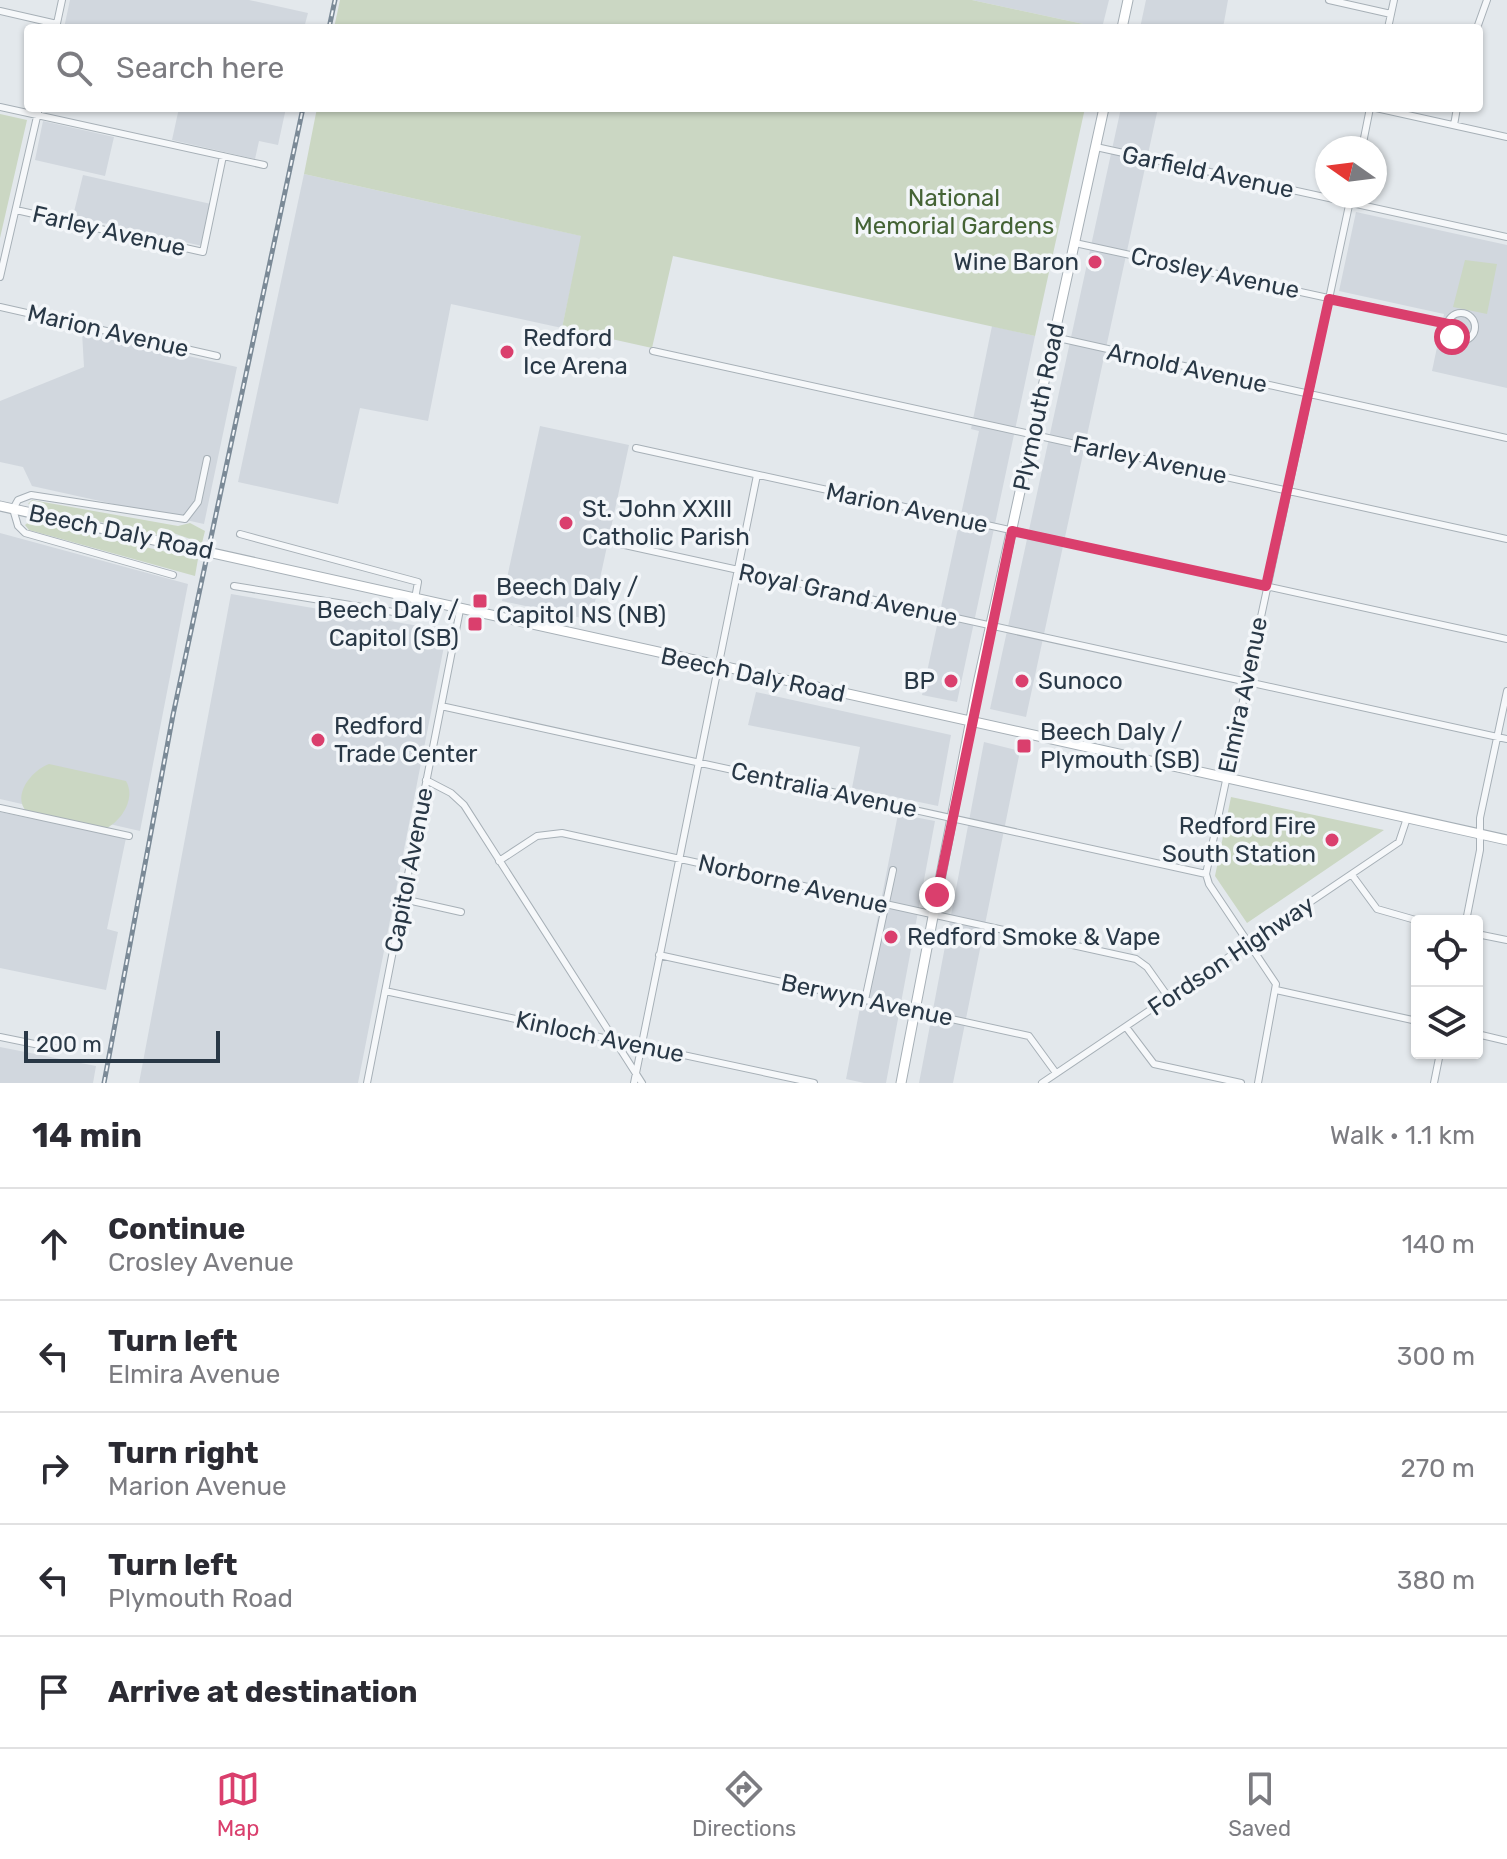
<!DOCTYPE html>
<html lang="en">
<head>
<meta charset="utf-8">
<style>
	:root { --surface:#fff; --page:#f2f2f3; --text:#2b2b33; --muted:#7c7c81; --line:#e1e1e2; --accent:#da3f6d }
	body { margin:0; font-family:Rubik,sans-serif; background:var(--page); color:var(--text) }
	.controls { position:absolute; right:24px; bottom:24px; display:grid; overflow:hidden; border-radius:8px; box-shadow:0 2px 6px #0004 }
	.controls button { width:72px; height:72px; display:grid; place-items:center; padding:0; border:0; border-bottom:2px solid var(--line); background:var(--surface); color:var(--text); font:40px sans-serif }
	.compass { position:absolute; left:1315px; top:136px; width:72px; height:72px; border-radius:50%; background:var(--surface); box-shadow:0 2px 6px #0004; rotate:284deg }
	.scale { position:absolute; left:24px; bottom:20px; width:196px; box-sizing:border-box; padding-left:8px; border:4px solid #293846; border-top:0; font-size:22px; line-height:28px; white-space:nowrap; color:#293846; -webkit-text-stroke:6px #f3f6f9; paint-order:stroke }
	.stop { position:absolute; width:24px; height:24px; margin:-18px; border:6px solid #da3f6d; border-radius:50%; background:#fff }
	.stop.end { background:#da3f6d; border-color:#fff; box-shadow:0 2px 8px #0008 }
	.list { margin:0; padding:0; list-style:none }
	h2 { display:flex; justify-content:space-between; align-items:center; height:104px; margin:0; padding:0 32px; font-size:34px }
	h2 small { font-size:26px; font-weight:400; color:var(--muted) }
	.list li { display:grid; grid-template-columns:52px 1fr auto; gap:24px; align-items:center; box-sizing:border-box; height:112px; padding:0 32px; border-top:2px solid var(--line) }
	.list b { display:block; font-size:30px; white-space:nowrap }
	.list p { margin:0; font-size:26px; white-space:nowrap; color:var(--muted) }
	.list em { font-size:26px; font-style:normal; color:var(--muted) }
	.icon { flex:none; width:44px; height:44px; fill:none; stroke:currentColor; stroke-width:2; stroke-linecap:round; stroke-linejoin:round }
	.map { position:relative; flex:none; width:1507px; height:1083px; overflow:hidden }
	.search { position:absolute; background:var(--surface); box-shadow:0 2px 6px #0004; left:24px; right:24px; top:24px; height:88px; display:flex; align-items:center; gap:20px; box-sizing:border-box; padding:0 28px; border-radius:8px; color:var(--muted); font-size:30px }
	.sheet { height:664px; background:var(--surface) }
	nav { display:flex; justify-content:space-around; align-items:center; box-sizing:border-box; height:112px; border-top:2px solid var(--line); background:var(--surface); font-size:22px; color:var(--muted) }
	nav a { display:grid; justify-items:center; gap:4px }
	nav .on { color:var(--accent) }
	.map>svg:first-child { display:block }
</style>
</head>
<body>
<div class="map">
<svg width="1507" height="1083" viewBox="0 0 1507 1083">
	<rect width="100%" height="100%" fill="#e3e8ec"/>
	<!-- built -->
	<path fill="#d1d7de" d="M70,0h179l59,13 -4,15h-240z
		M972,0h137l-7,28z
		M1146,0h82l-5,28h-83z
		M179,108h107l-8,37 -19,-4 -4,18 -83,-19z
		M1121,108h37l-132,609 -36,-8z
		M43,121l71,16 -9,39 -70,-16z
		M304,174l278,62 -20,92 -111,-24 -23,117 -68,-13 -22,96 -100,-22z
		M83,175l128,29 -9,42 -129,-30z
		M1356,212l151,33v143l-75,-17 12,-57 -105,-23z
		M992,326l43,10 -78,366 -35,-7 57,-264 -8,-2z
		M82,332l155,35 -33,157 -172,-38 -9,-19 -23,-5v-61l84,-34z
		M540,426l89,19 -38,175 -89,-19z
		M0,533l188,51 -48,247 -140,-32z
		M231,594l188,32h29l-90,457h-219z
		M756,692l195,43 -13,71 -86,-18 8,-41 -112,-22z
		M984,742l36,9 -67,332h-34z
		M0,812l126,26 -19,91 11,3 -12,58 -106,-22z
		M898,814l37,7 -49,262h-22l-18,-4z
		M0,1047l96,19 -3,17h-93z"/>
	<!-- green -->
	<path fill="#cbd7c3" d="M340,0h632l130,28h-768z
		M317,108h768l-50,228 -362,-80 -21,92 -90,-20 19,-92 -277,-62z
		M0,114l27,6 -27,118z
		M1465,260l32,4 -10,50 -34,-7z
		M32,500l146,26 12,-3 15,8 -3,12 -29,-10 -3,5 -130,-30 -12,-4z
		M30,521l168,38 -3,17 -166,-46 -4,-5z
		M49,764l77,17c10,17 -4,39 -19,47l-81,-17c-14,-16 6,-41 23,-47z
		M1231,797l153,33 -137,93 -32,-47z"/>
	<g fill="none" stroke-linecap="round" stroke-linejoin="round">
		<!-- street casing -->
		<g stroke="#a7b0b7" stroke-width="8">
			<path id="street" d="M1329,0l62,14
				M0,11l57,13
				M56,28l6,-28
				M1388,28l6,-28
				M1477,28l10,-28
				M0,107l264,58
				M1376,108l131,29
				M1454,125l3,-17
				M1096,147l411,90
				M1362,148l8,-40
				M16,210l187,42 20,-96
				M1075,243l373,81
				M0,277l39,-169
				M0,307l217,49
				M1447 327a14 14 0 1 1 28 0a14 14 0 1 1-28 0Z
				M1054,337l453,101
				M653,351l854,188
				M636,448l871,191
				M611,542l896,197
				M173,575l-148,-42 -7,-7 -5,-17 5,-9 13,-5 154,24 13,-17 9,-43
				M234,586l178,29 6,-33 -178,-48
				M441,706l765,168
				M426,780l25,13 13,12 178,278
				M0,808l129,28
				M499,861l38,-25 25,-3 574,126 11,8 22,31
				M1352,875l25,34 42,12
				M403,899l58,13
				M1466,921l14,-71v-32l27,-127
				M1477,934l30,6
				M659,955l370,81 27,37
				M1276,990l141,31
				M385,991l429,92
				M865,1000l28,-130
				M1126,1027l28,37 87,19
				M1477,1034l30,7
				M0,1037l59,12
				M367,1083l93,-473
				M634,1083l123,-608
				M1042,1083l357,-241 8,-24
				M1258,1083l18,-99 -67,-100 -3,-10 145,-678
				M1434,1083l6,-30"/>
		</g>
		<!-- secondary casing -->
		<g stroke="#a7b0b7" stroke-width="11">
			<path id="secondary" d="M1122,28l6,-28
				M0,506l1507,334
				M901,1083l76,-395 127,-580"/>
		</g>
		<!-- street -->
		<use href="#street" stroke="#f6f8fa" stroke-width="6"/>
		<!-- secondary -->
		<use href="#secondary" stroke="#fff" stroke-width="9"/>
		<!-- rail casing -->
		<g stroke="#7b8a97" stroke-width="5">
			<path id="rail" d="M329,28l6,-28
				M104,1083l69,-368 130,-607"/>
		</g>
		<!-- rail -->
		<use href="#rail" stroke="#f3f6f9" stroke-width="2" stroke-dasharray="6" stroke-linecap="butt"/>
	</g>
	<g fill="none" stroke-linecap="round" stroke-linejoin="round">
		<!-- route -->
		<path stroke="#da3f6d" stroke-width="10" d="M937,895l75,-364 254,55 63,-287 119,25 4,13"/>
	</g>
	<!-- markers -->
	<g fill="#da3f6d" stroke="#f3f6f9" stroke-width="3">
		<circle cx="1095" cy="262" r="8"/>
		<circle cx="507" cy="352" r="8"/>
		<circle cx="566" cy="523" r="8"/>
		<rect x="472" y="593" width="16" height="16" rx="4"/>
		<rect x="467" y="616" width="16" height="16" rx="4"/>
		<circle cx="951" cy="681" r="8"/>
		<circle cx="1022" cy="681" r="8"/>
		<circle cx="318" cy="740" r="8"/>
		<rect x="1016" y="738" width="16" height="16" rx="4"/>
		<circle cx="1332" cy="840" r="8"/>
		<circle cx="891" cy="937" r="8"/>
	</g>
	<g text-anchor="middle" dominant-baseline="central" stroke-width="7" stroke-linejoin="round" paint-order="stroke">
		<!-- street labels -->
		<g font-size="24" fill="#293846" stroke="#f3f6f9">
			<text transform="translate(1208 172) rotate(12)">Garfield Avenue</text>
			<text transform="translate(109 231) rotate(13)">Farley Avenue</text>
			<text transform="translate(1215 273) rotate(12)">Crosley Avenue</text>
			<text transform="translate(108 331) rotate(13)">Marion Avenue</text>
			<text transform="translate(1187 368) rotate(12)">Arnold Avenue</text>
			<text transform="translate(1039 407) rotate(-78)">Plymouth Road</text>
			<text transform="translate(1150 460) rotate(12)">Farley Avenue</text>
			<text transform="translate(907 508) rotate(12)">Marion Avenue</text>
			<text transform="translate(121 532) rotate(12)">Beech Daly Road</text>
			<text transform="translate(848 595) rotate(12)">Royal Grand Avenue</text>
			<text transform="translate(753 675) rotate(12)">Beech Daly Road</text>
			<text transform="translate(1243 695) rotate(-78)">Elmira Avenue</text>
			<text transform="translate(824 790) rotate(12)">Centralia Avenue</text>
			<text transform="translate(409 870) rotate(-79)">Capitol Avenue</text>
			<text transform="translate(793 884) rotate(13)">Norborne Avenue</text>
			<text transform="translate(1231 956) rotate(-34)">Fordson Highway</text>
			<text transform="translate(867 1000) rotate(12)">Berwyn Avenue</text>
			<text transform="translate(600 1037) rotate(12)">Kinloch Avenue</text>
		</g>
		<!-- park labels -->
		<g font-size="24" fill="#446335" stroke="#f3f6f9">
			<text x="954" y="198">National<tspan x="954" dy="28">Memorial Gardens</tspan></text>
		</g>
		<!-- poi labels -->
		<g font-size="24" fill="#293846" stroke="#f3f6f9" text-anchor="start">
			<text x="1079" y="262" text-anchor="end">Wine Baron</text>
			<text x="523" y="338">Redford<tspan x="523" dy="28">Ice Arena</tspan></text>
			<text x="582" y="509">St. John XXIII<tspan x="582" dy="28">Catholic Parish</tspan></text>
			<text x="496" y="587">Beech Daly /<tspan x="496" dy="28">Capitol NS (NB)</tspan></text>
			<text x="459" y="610" text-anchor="end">Beech Daly /<tspan x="459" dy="28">Capitol (SB)</tspan></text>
			<text x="935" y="681" text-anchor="end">BP</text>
			<text x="1038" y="681">Sunoco</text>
			<text x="334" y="726">Redford<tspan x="334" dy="28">Trade Center</tspan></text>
			<text x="1040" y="732">Beech Daly /<tspan x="1040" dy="28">Plymouth (SB)</tspan></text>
			<text x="1316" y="826" text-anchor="end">Redford Fire<tspan x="1316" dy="28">South Station</tspan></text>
			<text x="907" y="937">Redford Smoke &amp; Vape</text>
		</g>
	</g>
</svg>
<div class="controls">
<button><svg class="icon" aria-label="locate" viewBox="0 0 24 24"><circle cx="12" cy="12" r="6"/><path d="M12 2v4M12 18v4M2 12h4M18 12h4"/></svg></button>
<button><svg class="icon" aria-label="layers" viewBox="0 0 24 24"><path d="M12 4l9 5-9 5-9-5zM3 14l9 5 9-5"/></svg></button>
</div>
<svg class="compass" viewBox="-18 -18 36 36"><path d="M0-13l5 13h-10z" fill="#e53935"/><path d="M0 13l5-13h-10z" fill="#7c7c81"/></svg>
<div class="scale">200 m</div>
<div class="stop" style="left:1452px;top:337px"></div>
<div class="stop end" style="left:937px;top:895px"></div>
<div class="search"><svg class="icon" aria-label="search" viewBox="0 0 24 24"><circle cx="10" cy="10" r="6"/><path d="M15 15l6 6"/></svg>Search here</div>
</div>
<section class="sheet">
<h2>14 min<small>Walk · 1.1 km</small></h2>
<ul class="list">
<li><svg class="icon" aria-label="ahead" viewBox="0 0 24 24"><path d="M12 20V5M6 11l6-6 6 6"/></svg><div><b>Continue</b><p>Crosley Avenue</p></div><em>140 m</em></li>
<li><svg class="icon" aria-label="left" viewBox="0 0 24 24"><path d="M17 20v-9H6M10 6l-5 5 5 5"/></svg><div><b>Turn left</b><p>Elmira Avenue</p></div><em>300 m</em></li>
<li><svg class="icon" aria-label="right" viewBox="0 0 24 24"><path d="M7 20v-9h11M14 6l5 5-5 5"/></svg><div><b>Turn right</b><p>Marion Avenue</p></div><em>270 m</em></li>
<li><svg class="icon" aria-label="left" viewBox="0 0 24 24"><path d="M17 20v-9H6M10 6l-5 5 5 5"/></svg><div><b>Turn left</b><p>Plymouth Road</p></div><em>380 m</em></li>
<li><svg class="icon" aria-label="arrive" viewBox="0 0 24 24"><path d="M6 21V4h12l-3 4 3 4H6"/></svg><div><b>Arrive at destination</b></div></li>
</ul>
</section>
<nav>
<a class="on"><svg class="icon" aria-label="map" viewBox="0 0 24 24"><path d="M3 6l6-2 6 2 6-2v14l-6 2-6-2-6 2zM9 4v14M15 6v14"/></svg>Map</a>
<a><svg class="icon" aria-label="directions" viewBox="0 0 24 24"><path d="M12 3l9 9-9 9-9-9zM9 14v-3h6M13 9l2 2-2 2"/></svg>Directions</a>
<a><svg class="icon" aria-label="saved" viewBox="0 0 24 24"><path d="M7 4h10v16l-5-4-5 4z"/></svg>Saved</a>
</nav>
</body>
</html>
